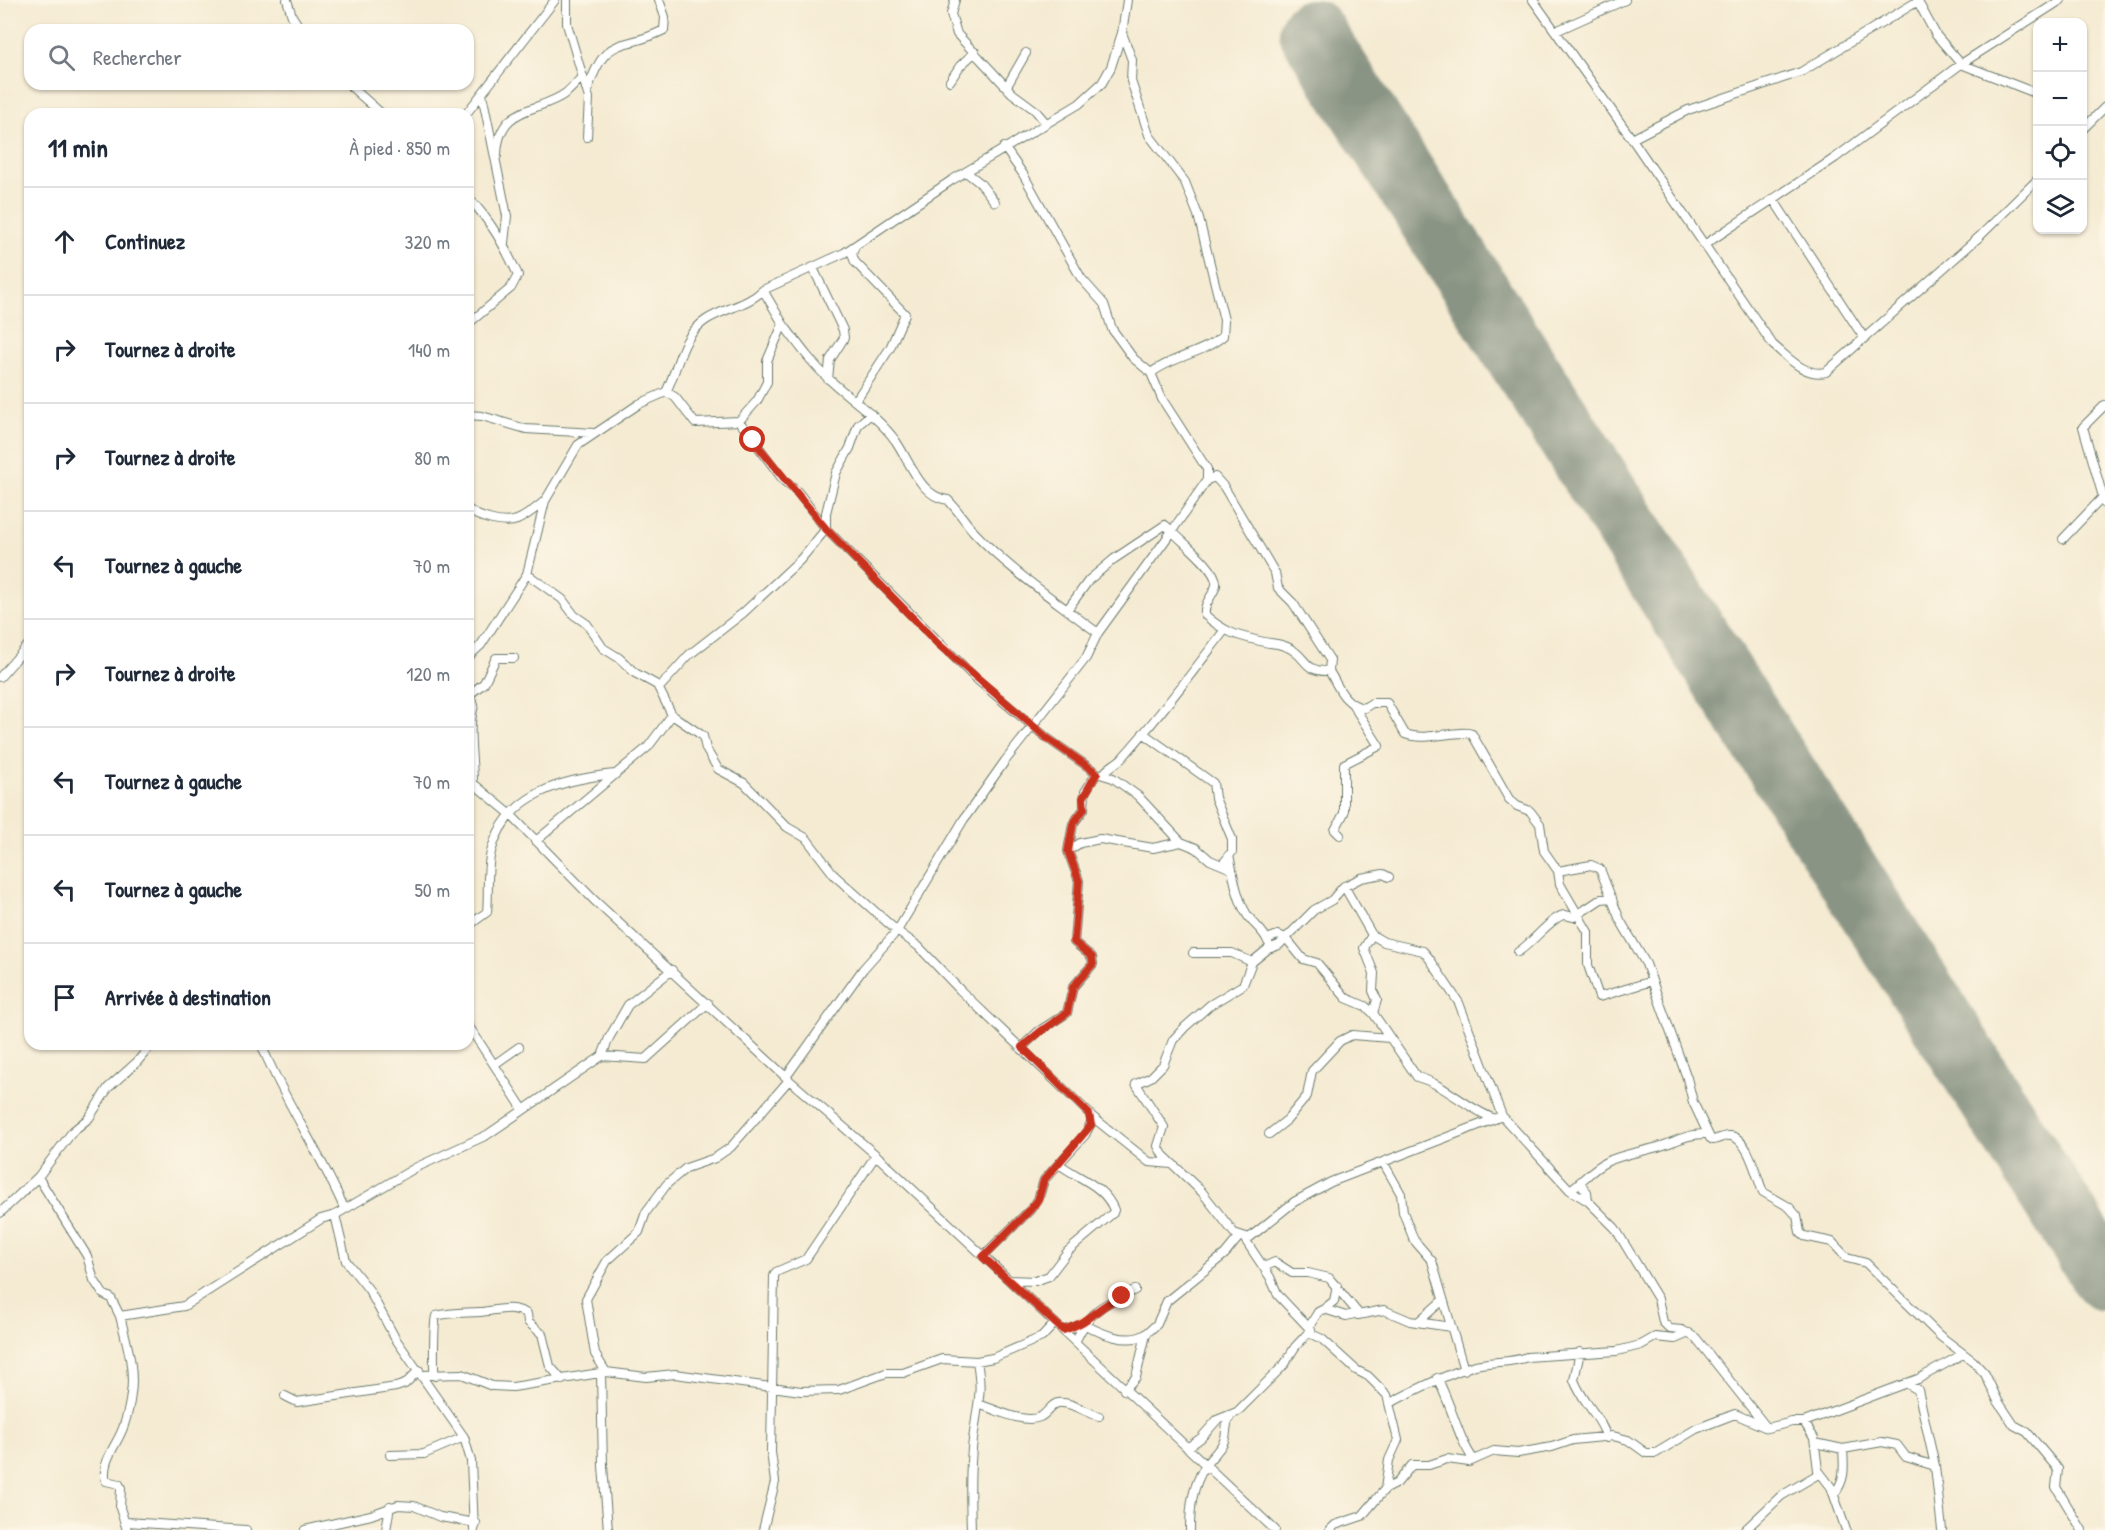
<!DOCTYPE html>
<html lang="fr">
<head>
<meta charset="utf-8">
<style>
	:root { --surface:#fff; --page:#f2f2f3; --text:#1f2937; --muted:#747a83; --line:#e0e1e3 }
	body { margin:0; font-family:"Patrick Hand",sans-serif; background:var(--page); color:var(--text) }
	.controls { position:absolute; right:18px; top:18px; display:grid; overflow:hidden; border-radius:12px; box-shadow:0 2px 4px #0004 }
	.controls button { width:54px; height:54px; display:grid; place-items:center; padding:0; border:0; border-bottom:2px solid var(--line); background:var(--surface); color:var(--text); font:30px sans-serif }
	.stop { position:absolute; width:18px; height:18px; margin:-14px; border:4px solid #c8321e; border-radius:50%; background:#fff }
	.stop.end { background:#c8321e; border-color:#fff; box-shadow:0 2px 6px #0008 }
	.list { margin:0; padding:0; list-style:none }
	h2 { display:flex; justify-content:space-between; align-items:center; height:78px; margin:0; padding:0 24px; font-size:26px }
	h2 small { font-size:20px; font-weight:400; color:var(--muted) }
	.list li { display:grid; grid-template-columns:39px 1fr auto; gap:18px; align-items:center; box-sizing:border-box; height:108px; padding:0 24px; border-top:2px solid var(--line) }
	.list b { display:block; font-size:22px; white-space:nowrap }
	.list em { font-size:20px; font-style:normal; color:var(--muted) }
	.icon { flex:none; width:33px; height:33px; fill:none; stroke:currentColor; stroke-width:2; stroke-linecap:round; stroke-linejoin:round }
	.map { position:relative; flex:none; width:2105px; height:1530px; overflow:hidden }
	.search { position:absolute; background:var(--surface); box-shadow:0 2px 4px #0004; left:24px; top:24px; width:450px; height:66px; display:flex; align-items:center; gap:15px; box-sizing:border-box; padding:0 21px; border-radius:18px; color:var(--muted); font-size:22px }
	.panel { position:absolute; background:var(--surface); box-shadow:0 2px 4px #0004; left:24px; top:108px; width:450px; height:942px; border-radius:18px }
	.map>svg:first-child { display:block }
</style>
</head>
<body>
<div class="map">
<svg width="2105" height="1530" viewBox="0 0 2105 1530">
	<rect width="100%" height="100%" fill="#fcf5e5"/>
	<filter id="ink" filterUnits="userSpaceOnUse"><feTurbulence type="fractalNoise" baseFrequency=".0167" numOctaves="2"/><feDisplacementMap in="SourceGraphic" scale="12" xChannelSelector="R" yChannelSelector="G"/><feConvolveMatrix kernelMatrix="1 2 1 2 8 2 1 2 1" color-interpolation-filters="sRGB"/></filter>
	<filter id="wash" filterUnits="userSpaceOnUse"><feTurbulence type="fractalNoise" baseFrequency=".008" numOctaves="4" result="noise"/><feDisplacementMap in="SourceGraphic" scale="24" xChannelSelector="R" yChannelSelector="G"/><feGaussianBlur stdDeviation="1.35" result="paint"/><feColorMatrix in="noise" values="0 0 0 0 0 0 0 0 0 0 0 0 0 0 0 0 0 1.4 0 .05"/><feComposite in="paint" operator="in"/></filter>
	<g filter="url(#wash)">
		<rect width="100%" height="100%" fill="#f5ebd3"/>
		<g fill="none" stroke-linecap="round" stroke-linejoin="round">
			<!-- runway -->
			<path stroke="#8a9484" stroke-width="66" d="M1312,32l793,1246"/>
		</g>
	</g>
	<g filter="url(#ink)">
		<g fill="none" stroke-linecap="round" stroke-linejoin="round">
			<!-- street casing -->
			<g stroke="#6a7a6c" stroke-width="10">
				<path id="street" d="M287,0l5,16 9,14
					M567,0v24l22,74 -2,39
					M955,0l-4,14 6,20 55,59 23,17 11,13
					M1533,0l99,139 141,206c16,13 32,32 53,27l153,-135 59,-58
					M1917,0l19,35 25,29 77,30
					M1556,31l69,-31
					M1122,33l10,27 -1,21 18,54 36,47 13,33 26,105 -1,16c-21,18 -50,20 -72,37l11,26 45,70v11l-35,51c10,11 47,39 44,54 -2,10 -13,18 -11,30 20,18 33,21 59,27 9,2 18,1 27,7 16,9 13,23 38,22 10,16 14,33 35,37l8,-5h15l18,31c21,8 54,-5 67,0l37,65 8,7 13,5 10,13 4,27 14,20 33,-6 9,4 20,51 26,44 41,114 6,24 17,36 3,2c6,-1 12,-5 18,-4 18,3 26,43 32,56l26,15 8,9 3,16 4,4 28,6 15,16 19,5 74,73 33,25 12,13 13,27 16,24 13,7 31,37 -2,18 26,43
					M950,81l10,-15 15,-14
					M348,84l34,30
					M1007,86l19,-33
					M588,89c19,-57 33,-37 76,-59l1,-13 -6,-17
					M482,94l25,122 -3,27
					M466,114l89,-114
					M2082,130l23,-23
					M1632,139l56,-29 113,-38 117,-71
					M1004,147l19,27 58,104 23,26 8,25 21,29 18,15
					M497,156c1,-52 40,-42 69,-63 6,-5 11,-11 17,-17
					M966,172l14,11 15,19
					M468,197c24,26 35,46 50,78l-7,13 -43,36
					M1773,199l91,139
					M1704,245l131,-87 126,-94 100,-64
					M855,246l-3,8 3,8 50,52 -15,34 -34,52
					M813,268l30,62 1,8 -14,22 -2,19
					M666,392l9,5 20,26 44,-2 45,60 14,11 28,37 149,149 72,60 50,35 16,5 25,18 43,46 15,6 14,12 19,8
					M2105,405l-22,22 22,77
					M468,415l14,1 44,13 68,4
					M739,421l18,-20 10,-19v-21l16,-37 -20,-34
					M1207,480l8,-3 9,10 51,86 3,15 15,15 37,57 -1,11
					M468,509c10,9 36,16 49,11 10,-4 20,-13 28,-19
					M2063,539l40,-42
					M527,574l35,25 12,16 13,9 16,24 16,10 16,15 22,12 15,30 31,21 3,13 12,20 26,14 43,44 19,11 29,38 62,55 67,-112 41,-58 81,-103 12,-25 74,-102 -7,-6 -51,34 -25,21 -22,30c-32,-24 -65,-48 -93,-78 -9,-10 -16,-22 -26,-32 -28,-3 -38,-39 -53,-60 -18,-24 -42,-39 -64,-59 -19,-17 -33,-37 -48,-57
					M1067,610l31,23
					M468,657l13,-12 46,-71 18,-73 33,-56 61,-41 27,-12c13,-25 14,-55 40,-72 18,-12 41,-14 57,-30l81,-37 108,-73 127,-76 23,-21 9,-16 11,-34 5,-33
					M0,677l30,-34
					M659,688l30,-33 54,-42 57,-53 26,-31v-16l10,-40 14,-25 8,-23 13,-11
					M1143,733l70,50 2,15 17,41v13l-10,13
					M1103,775c4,-8 14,-11 20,-18 36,-40 68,-83 101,-126
					M468,779l41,34 85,87 195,180 87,75 399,375
					M473,783c0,-27 -6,-52 1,-78l-5,-10 15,-12 12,-25h18
					M1340,835l-5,-5 9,-17v-49l35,-18 -26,-41
					M536,841l112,-94 24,-32
					M1068,851l12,-8 20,-4 53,9 28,-6
					M1229,855c4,18 7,41 17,58 6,11 18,17 22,29
					M1558,871l2,13 28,48v33l11,32 53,-16
					M1389,877l-6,-3 -22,4 -18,9 -11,13 -18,10 -35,35 -11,4 -16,13 -9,23 -33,20 -25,22 -12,13 -10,25 -12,12 -15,7 28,43 -6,19 5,9 39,37 32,41 15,5 45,-36 37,-20 171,-66
					M1344,886l28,49 12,7 39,9 6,7 30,45 43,113 68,74 18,11 27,27 43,71 5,23 7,7 12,1 14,8 71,90
					M468,926l19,-14c2,-20 -1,-41 4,-60 15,-58 71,-73 124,-78
					M1372,935l-8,13 10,25 -1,18 4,9 -4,13
					M1267,939l11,-4 8,3 17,21 14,4 29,35 19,8 8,7 44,64c28,7 50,32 78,42
					M1518,952c12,-7 35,-36 46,-37 4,0 7,2 10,2l27,-18 11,-1
					M1193,953h39l20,9
					M468,1025l55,84
					M261,1044c23,57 59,108 83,164
					M1022,1047l17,-16 28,-18 6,-26 20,-23 -1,-7 -18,-15 5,-61 -11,-30 5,-27 11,-15 1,-17 12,-19
					M602,1056l44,3 62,-56
					M495,1064l24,-17
					M786,1077l77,-108 34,-38 21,15 42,44 130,124 2,7 -7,14 -41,45 -6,20 -8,10 -47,46
					M1090,1115l59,47 23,2
					M1269,1134l18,-14 20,-24 5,-25 28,-30 12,-6 38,3
					M1383,1162l18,32 2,18 11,28 18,21 32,109
					M38,1177l49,79 7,24 9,14 8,4 9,18 64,-10 137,-87 14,-4
					M1580,1183l7,9 1,9
					M1570,1190c13,-9 21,-20 36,-28 17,-8 34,-10 52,-15 17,-5 31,-14 49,-13
					M0,1213l38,-36 35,-46 16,-13 19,-30 29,-26 15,-18
					M1264,1267l11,-5 17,11h16l21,5 29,35 -12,3 -22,-7 -6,3 -9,15
					M1009,1280l26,1 14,-5 19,-25 45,-38 1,-3c-10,-25 -35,-31 -55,-46
					M1324,1309l10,-8 3,-15
					M1358,1315l26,-5 26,11 41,6
					M120,1316c6,25 15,51 11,78 -1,9 -4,22 -7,31 -5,18 -24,36 -18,56l13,3 2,4 -1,20 7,22
					M1419,1321l24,-21
					M1063,1331l21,-7c17,10 44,21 62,10
					M1309,1333l13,6 34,31 12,6 19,19 11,45 -9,20 -4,29
					M1075,1342c15,-32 28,-38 60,-52
					M1580,1352l-6,28c8,22 26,35 33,58
					M606,1372l-11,-18 -9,-55 21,-38 32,-29 7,-20 21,-28 19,-16 29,-10 16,-11 58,-67
					M601,1373l2,93 5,64
					M423,1375l39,-1 30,12 21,1 93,-15 40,5 29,-3 126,17 38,-1 47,-17h17l39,-14 35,2 16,-3 49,-21 13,-14
					M435,1376c-2,-6 -1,-54 1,-60 16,-4 28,-3 44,-4 16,-1 31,-8 47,2l1,8 14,12 8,32 12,14
					M1437,1378c14,25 21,61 37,82
					M1906,1383l12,7 17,76 7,64
					M1124,1390l12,-13 10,-43 11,-10 10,-23 58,-47 14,-17
					M285,1396l12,6 99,-15 9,-3 14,-14
					M1390,1403c27,-14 53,-27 82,-37 19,-6 37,-2 55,-9l90,-6 24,-6 14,-8 20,2 14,-6
					M981,1405c16,5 42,19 59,12 7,-3 11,-13 18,-14 12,-2 29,10 41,13
					M1804,1422l10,16 4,32 13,17 15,43
					M1815,1443l28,6 39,-7 15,3 9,12 29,9
					M1187,1448l14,-10 16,-18 20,-8 47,-47 11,-18 16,-17 -33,-35 -8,-18 -26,-39
					M390,1455l34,-1 40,-17
					M1834,1494c12,-14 10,-28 9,-45
					M127,1522l119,8
					M305,1530l66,-15 27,-10 16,1 26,11 36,6
					M386,1530l4,-24
					M474,1530l-3,-69 -7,-24 -69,-99 -26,-48 -23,-29 -11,-46 80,-47 72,-33 115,-79 7,-18 19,-33 44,-35
					M763,1530l12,-48 -4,-30 3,-176 2,-4 30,-13 70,-104
					M971,1530c-1,-34 -2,-70 4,-104 4,-29 7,-35 2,-65
					M1190,1530c0,-24 2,-42 15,-64 5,-8 13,-14 18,-23 5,-8 1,-18 7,-26
					M1330,1530l5,-5 27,-9 23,-27 12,-6 15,-18h17l18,-6 22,3 25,-11 24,2 34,-6 21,-7 40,-4 15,4 18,13h10l40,-24 39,-15 32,14 25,-6h12l114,-43 45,-25
					M1745,1530l36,-34 39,-23"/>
			</g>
			<!-- street -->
			<use href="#street" stroke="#fff" stroke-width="8"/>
		</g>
	</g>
	<g fill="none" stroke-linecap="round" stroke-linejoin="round" filter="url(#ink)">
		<!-- route -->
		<path stroke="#c8321e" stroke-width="8" d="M753,440l73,89 112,115 109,94 50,35 -14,25 1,11 -11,15 -5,27 11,30 -5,61 18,15 1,7 -20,23 -6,26 -27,19 -18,15 67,67 2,11 -47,55 -6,20 -8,10 -47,47 80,73c25,-6 35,-24 59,-34"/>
	</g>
</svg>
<div class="controls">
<button>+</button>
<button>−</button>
<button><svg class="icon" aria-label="locate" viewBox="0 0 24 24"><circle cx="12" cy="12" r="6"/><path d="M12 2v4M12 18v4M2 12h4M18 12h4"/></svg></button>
<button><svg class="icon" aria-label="layers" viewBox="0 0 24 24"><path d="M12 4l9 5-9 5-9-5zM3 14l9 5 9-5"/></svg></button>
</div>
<div class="stop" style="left:753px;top:440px"></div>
<div class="stop end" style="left:1122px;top:1296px"></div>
<div class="search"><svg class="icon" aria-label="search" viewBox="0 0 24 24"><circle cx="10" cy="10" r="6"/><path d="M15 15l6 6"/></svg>Rechercher</div>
<section class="panel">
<h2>11 min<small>À pied · 850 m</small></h2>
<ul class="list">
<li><svg class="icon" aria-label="ahead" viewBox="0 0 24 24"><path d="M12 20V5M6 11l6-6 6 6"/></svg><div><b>Continuez</b></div><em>320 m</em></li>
<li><svg class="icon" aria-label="right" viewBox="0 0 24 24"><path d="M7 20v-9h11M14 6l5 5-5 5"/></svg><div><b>Tournez à droite</b></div><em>140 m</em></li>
<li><svg class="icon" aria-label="right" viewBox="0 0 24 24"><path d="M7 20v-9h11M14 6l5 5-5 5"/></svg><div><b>Tournez à droite</b></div><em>80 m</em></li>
<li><svg class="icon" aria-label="left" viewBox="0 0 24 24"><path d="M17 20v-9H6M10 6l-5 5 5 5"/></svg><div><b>Tournez à gauche</b></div><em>70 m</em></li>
<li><svg class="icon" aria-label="right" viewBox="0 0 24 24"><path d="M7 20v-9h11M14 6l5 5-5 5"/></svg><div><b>Tournez à droite</b></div><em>120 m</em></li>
<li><svg class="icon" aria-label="left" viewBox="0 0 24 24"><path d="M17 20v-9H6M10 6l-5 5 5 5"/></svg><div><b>Tournez à gauche</b></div><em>70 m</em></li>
<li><svg class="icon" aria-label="left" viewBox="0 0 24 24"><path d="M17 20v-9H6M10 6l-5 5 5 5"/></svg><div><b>Tournez à gauche</b></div><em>50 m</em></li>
<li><svg class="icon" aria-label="arrive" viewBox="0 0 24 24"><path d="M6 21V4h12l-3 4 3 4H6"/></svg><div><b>Arrivée à destination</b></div></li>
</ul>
</section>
</div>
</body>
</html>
